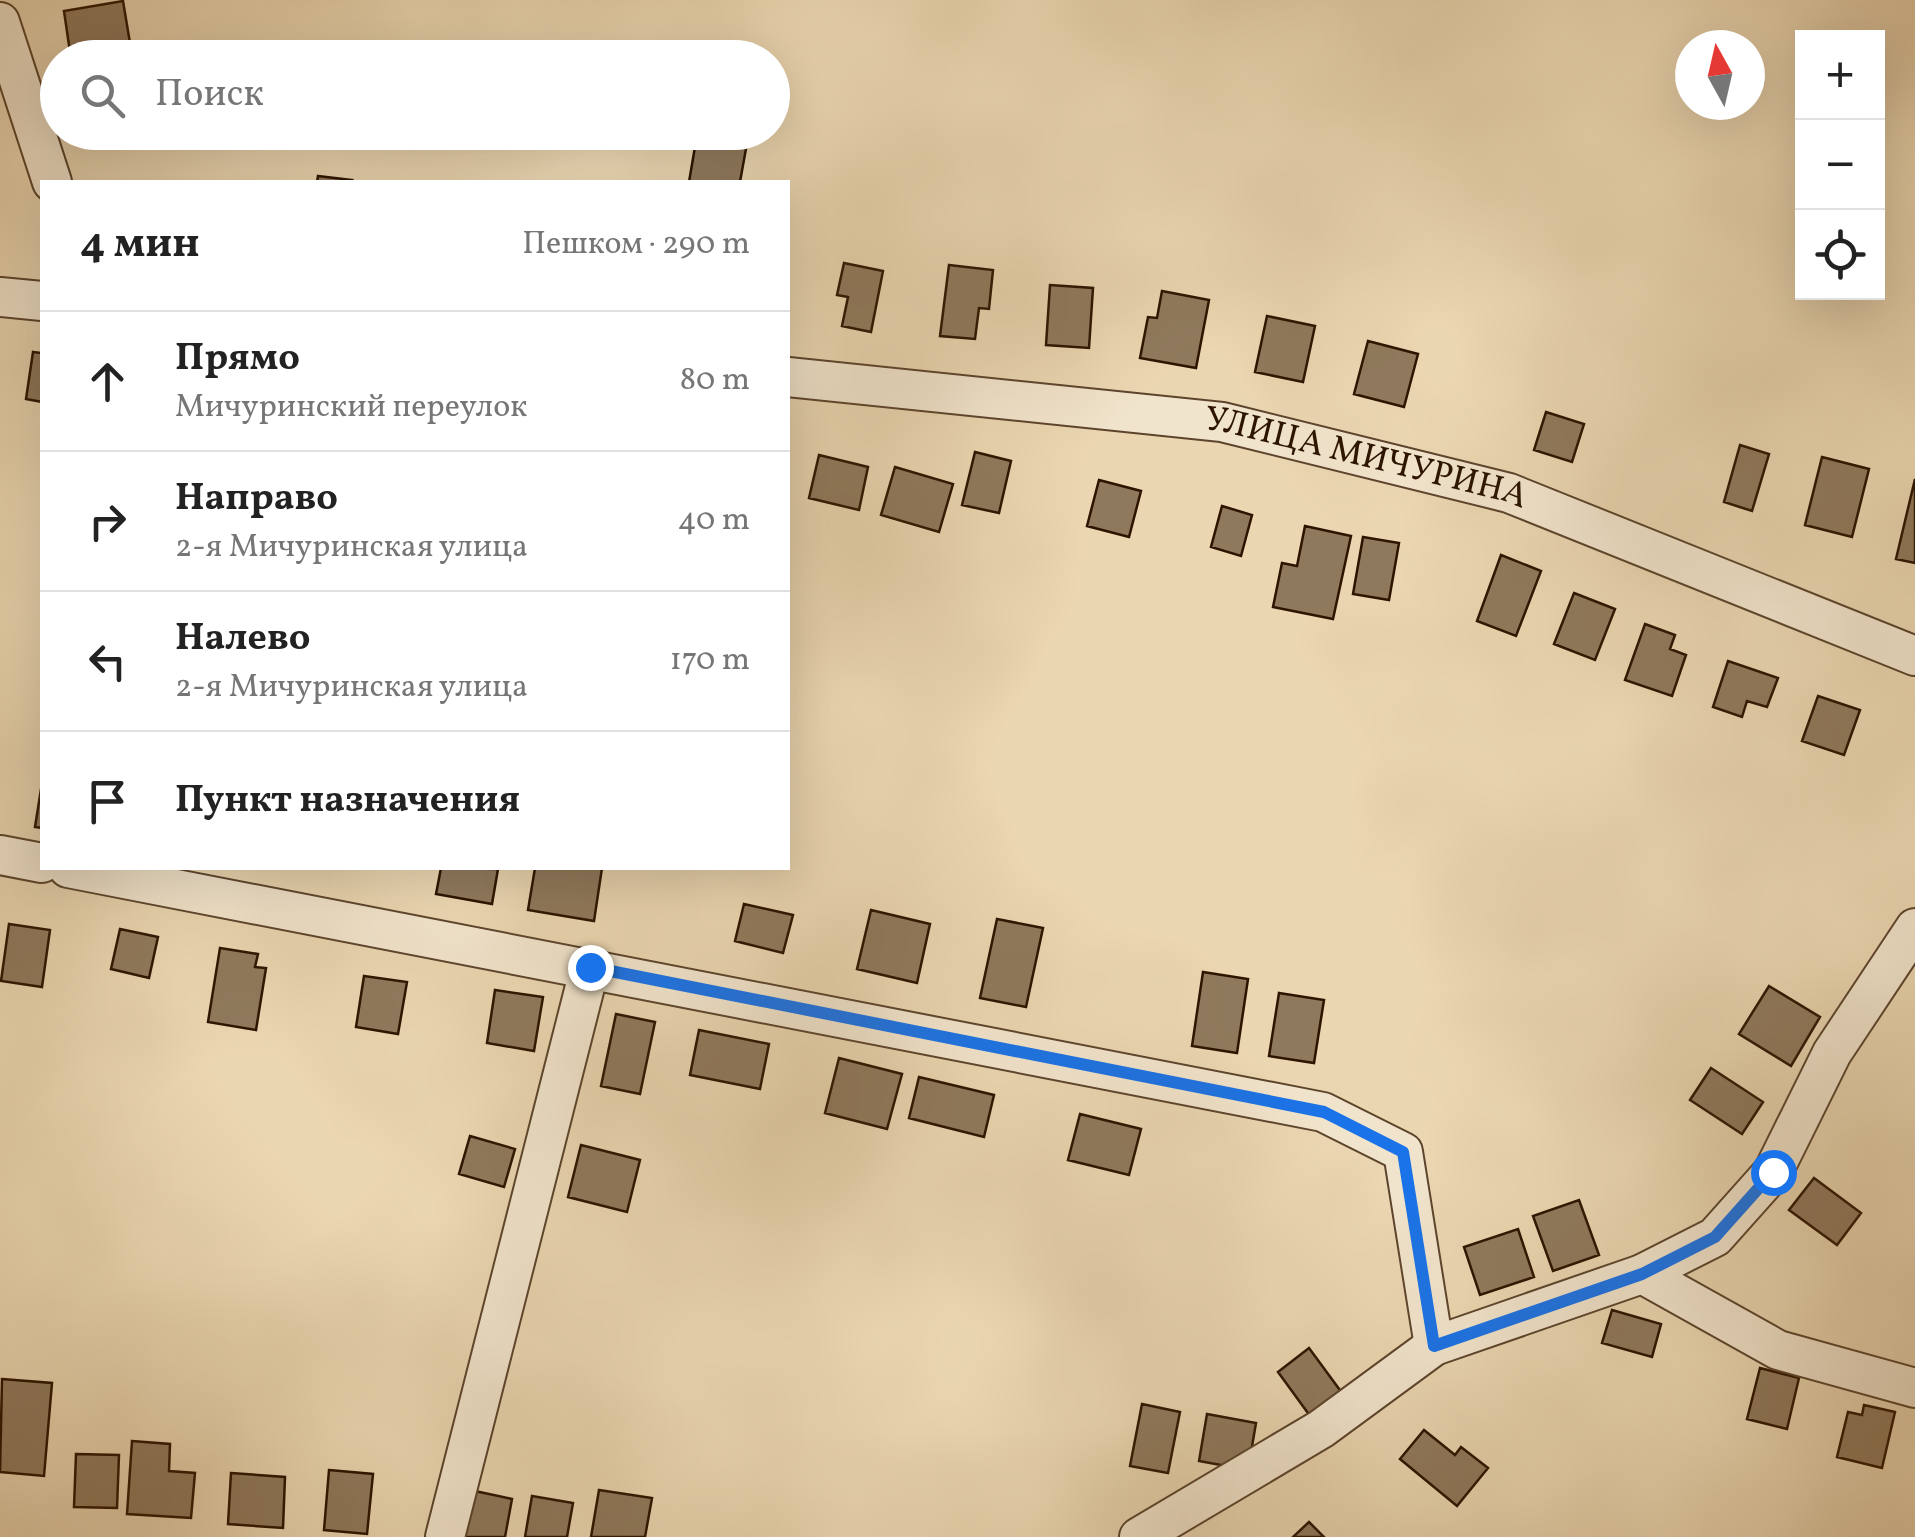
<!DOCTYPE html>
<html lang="ru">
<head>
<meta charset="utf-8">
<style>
	:root { --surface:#fff; --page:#f2f2f2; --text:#222; --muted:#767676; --line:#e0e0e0 }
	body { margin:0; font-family:Vollkorn,serif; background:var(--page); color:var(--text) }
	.controls { position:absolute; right:30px; top:30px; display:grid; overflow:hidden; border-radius:0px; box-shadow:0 10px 40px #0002 }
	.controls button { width:90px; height:90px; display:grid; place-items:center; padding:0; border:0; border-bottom:2px solid var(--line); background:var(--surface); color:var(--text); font:50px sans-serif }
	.compass { position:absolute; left:1675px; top:30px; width:90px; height:90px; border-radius:50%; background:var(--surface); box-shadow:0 10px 40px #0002; rotate:352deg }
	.stop { position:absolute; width:30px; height:30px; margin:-22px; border:8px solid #1a73e8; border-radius:50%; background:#fff }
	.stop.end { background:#1a73e8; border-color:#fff; box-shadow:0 2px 10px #0008 }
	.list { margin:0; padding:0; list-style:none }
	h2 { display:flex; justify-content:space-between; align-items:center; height:130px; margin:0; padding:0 40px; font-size:42px }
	h2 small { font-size:32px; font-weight:400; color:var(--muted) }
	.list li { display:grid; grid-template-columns:65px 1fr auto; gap:30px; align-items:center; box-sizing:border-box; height:140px; padding:0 40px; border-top:2px solid var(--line) }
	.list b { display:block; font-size:38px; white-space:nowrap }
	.list p { margin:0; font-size:32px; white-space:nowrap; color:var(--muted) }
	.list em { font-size:32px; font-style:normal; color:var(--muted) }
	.icon { flex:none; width:55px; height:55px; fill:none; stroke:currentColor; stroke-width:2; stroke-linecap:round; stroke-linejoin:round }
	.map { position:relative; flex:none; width:1915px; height:1537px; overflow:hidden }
	.search { position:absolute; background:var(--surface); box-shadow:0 10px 40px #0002; left:40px; top:40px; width:750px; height:110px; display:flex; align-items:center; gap:25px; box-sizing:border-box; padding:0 35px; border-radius:55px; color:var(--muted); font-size:38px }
	.panel { position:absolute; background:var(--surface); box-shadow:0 10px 40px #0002; left:40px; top:180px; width:750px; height:690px; border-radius:0px }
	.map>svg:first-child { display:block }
</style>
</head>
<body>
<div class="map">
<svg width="1915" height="1537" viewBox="0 0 1915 1537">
	<rect width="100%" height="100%" fill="#ead6b1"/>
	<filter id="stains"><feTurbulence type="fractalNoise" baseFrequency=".002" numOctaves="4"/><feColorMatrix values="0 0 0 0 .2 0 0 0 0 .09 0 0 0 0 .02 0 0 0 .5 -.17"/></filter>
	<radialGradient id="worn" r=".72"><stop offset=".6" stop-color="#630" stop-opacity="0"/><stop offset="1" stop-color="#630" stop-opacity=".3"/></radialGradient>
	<!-- building -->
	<path fill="#8f795c" stroke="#2c1400" stroke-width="2.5" d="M123,1l7,42 -60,9 -6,-41z
		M78,132h63l-61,12z
		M697,135l50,8 -7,39h-51z
		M318,176l34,4 -1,2h-34z
		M844,263l39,8 -12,61 -29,-6 6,-29 -11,-2z
		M949,265l44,5 -4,39 -10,-1 -4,31 -35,-3z
		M1050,285l43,3 -4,60 -43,-3z
		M1162,291l47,9 -13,68 -56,-10 8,-41 9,1z
		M1267,316l48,10 -12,56 -48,-10z
		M1368,341l50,13 -14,53 -50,-13z
		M33,352l9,1v49l-16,-3z
		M1546,412l38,12 -12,38 -38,-12z
		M1740,445l29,9 -17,57 -28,-9z
		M975,452l36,9 -12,52 -37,-8z
		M819,455l49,12 -9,43 -50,-12z
		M1822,457l47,12 -17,68 -47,-12z
		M895,467l58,17 -14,48 -58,-17z
		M1915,479v84l-19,-4z
		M1099,480l42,11 -12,46 -42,-11z
		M1222,506l30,9 -11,41 -30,-9z
		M1305,526l46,10 -18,83 -60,-12 9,-44 15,3z
		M1363,537l36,6 -10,57 -36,-6z
		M1501,555l40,16 -25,65 -39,-15z
		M1574,593l41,16 -20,51 -41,-16z
		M1645,624l30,11 -5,14 16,6 -14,41 -47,-16z
		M1728,661l50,17 -11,29 -20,-6 -5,16 -29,-10z
		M1818,696l42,14 -16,45 -42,-14z
		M42,783v45l-7,-1z
		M441,868l57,1 -6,35 -56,-10z
		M535,868h67l-8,53 -66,-11z
		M744,904l49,11 -10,38 -48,-12z
		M871,910l59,14 -13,59 -60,-14z
		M997,919l46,9 -17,79 -46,-9z
		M9,924l41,6 -8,57 -41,-6z
		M120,929l38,8 -9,41 -38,-9z
		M220,948l38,6 -3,13 11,1 -10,62 -48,-8z
		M1203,972l45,7 -11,74 -45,-7z
		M364,976l43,6 -9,52 -42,-7z
		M1769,986l51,31 -29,49 -52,-32z
		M495,990l48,7 -9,54 -47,-8z
		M1279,993l45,7 -10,63 -45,-7z
		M616,1014l39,8 -15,72 -39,-8z
		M699,1030l70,14 -9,45 -70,-14z
		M839,1058l63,16 -15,55 -62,-16z
		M1711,1068l52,34 -21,32 -52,-34z
		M919,1077l75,18 -10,42 -75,-19z
		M1080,1114l61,15 -12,46 -61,-15z
		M470,1136l45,13 -11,38 -45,-13z
		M581,1145l59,15 -13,52 -59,-15z
		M1814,1178l47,35 -24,32 -48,-35z
		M1579,1200l20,55 -46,16 -20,-55z
		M1518,1229l16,48 -54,18 -16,-48z
		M1612,1310l49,14 -9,33 -50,-14z
		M1309,1348l36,49 -32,23 -35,-48z
		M1760,1368l39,10 -12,51 -40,-10z
		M2,1379l50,4 -8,93 -44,-4z
		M1142,1404l38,8 -12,61 -38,-7z
		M1864,1405l31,7 -13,56 -45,-11 11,-45 14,3z
		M1207,1414l49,9 -8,47 -49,-9z
		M1424,1430l31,25 6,-8 27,21 -31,38 -57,-47z
		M132,1441l38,3 -1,27 26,2 -4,45 -64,-4z
		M76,1454l43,1 -2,53 -43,-1z
		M329,1470l44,4 -6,60 -43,-4z
		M231,1473l54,4 -2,51 -55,-4z
		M599,1490l53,8 -7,39h-54z
		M475,1491l37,8 -7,38h-40z
		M532,1496l41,7 -6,34h-42z
		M1309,1522l15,15h-31z"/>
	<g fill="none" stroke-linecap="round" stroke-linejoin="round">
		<!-- minor casing -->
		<g stroke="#5c442c" stroke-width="42">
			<g id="minor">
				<path d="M0,22l52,160"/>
				<path d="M0,297l42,4"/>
				<path id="s1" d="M788,377l434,45 287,71 406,163"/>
				<path d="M0,855l42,8"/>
				<path d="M68,868l1255,244 80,40 31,194"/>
				<path d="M1642,1274l136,76 137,38"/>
				<path d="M445,1537l145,-570"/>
				<path d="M1139,1537l182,-108 113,-83 208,-72 73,-37 58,-65 59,-119 83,-125"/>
			</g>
		</g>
		<!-- minor -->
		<use href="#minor" stroke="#f1e4cc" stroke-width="38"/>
	</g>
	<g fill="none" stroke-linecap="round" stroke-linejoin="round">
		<!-- route -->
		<path stroke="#1a73e8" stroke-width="12" d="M590,967l734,145 79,40 31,194 208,-72 73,-37 58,-65"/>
	</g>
	<g text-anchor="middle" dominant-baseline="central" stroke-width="9" stroke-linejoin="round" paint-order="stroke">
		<!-- street labels -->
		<g font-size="35" fill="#2c1400" stroke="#f1e4cc">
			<text stroke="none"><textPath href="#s1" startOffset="585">УЛИЦА МИЧУРИНА</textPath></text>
		</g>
	</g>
	<rect width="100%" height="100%" filter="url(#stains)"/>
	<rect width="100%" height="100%" fill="url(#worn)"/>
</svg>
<div class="controls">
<button>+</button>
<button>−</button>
<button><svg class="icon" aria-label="locate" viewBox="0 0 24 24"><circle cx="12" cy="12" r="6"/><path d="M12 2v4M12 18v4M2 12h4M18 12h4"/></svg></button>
</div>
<svg class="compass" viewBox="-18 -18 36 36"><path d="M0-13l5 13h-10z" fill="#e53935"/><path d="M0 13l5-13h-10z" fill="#767676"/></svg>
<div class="stop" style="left:1773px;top:1172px"></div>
<div class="stop end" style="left:590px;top:967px"></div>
<div class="search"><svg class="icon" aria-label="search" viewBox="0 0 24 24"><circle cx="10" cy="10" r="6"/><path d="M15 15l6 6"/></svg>Поиск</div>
<section class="panel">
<h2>4 мин<small>Пешком · 290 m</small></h2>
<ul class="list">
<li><svg class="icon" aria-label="ahead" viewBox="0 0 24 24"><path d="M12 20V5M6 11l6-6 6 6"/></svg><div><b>Прямо</b><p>Мичуринский переулок</p></div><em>80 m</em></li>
<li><svg class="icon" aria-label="right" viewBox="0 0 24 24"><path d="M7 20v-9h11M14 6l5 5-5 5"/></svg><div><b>Направо</b><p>2-я Мичуринская улица</p></div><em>40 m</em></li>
<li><svg class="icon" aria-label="left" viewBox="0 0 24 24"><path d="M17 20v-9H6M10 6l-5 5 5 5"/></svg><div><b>Налево</b><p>2-я Мичуринская улица</p></div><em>170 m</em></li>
<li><svg class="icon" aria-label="arrive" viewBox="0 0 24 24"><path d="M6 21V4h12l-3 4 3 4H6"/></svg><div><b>Пункт назначения</b></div></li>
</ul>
</section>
</div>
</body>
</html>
